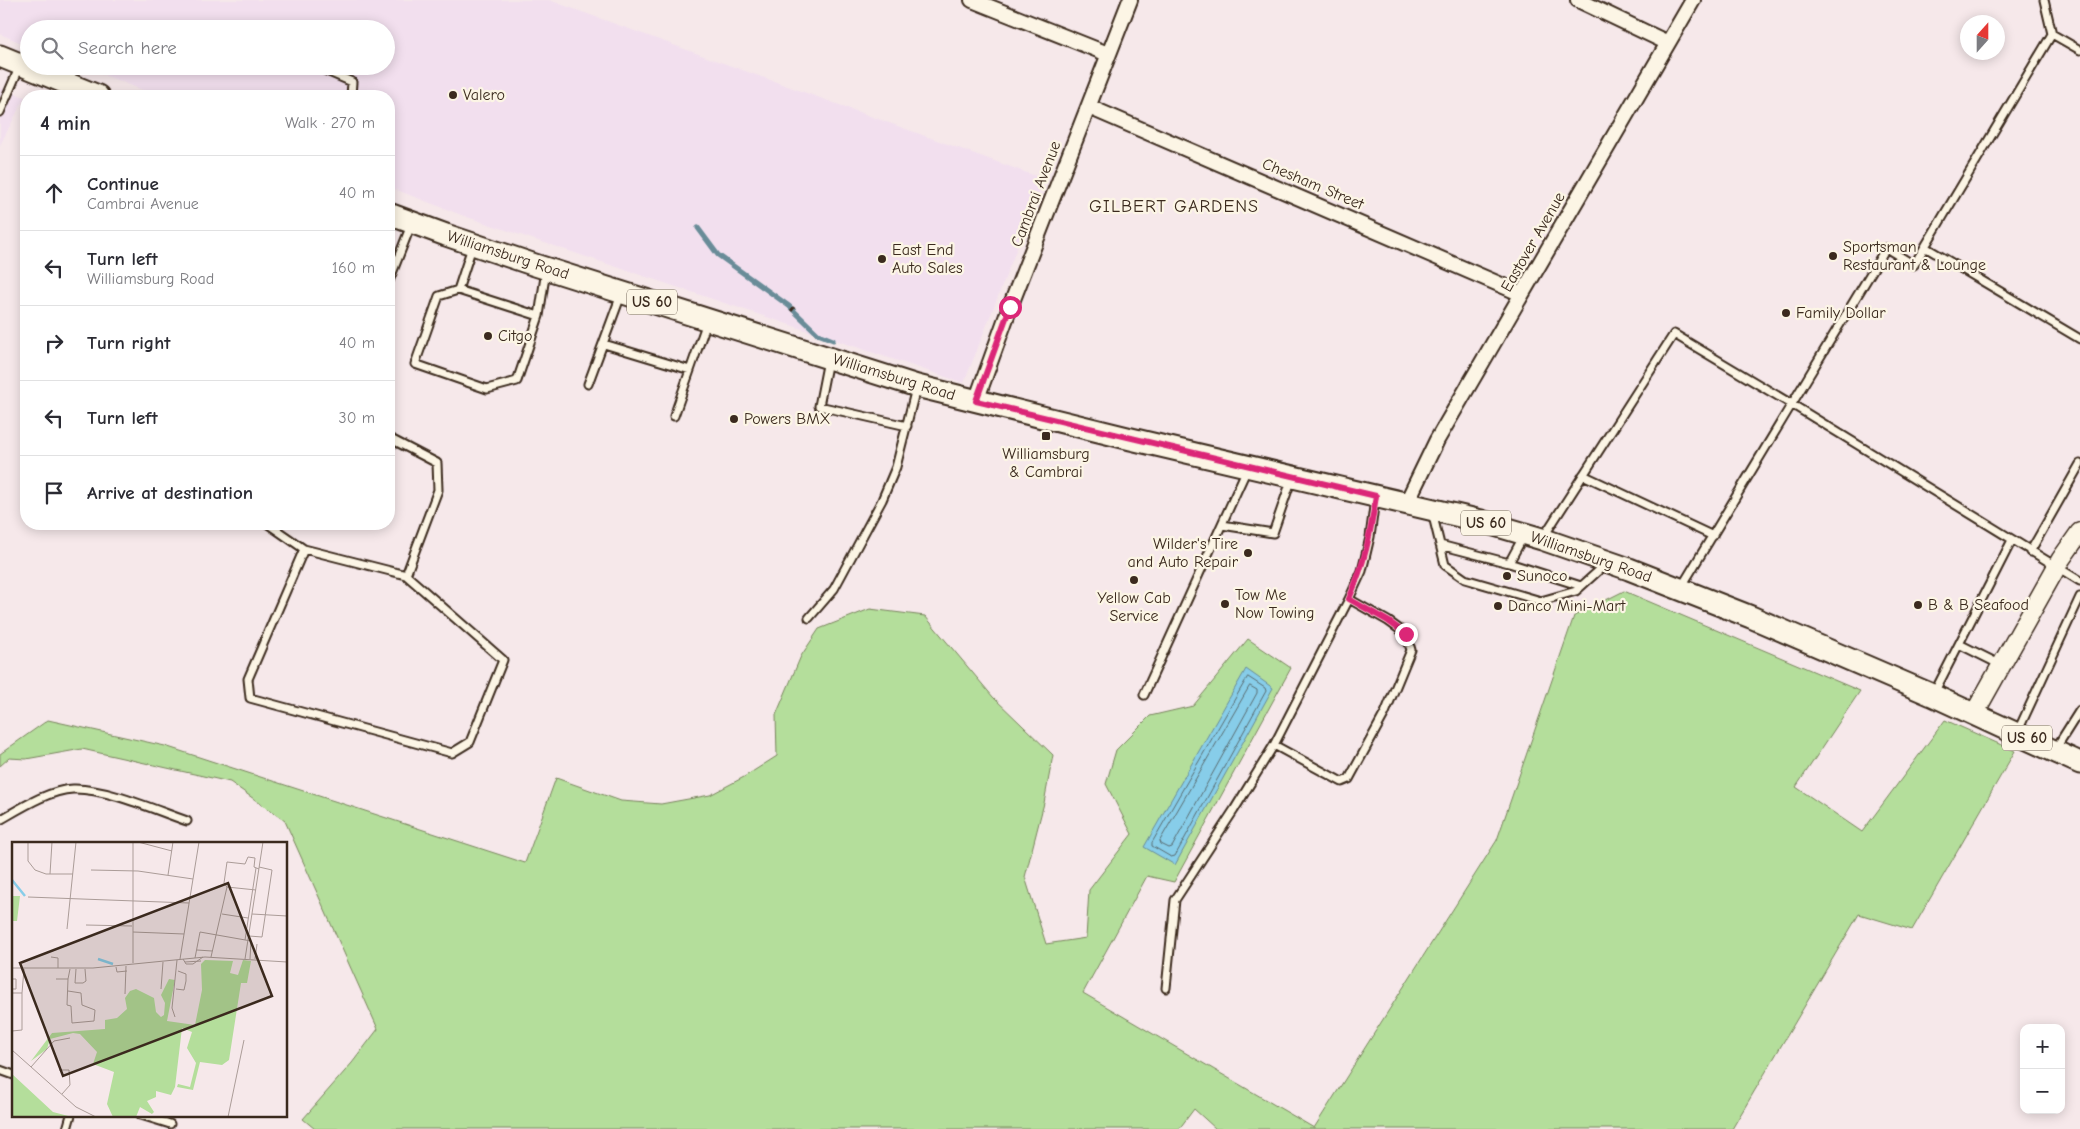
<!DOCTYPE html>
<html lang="en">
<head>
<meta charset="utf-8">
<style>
	:root { --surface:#fff; --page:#f7f7f7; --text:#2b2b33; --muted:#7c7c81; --line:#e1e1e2 }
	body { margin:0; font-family:"Comic Neue",sans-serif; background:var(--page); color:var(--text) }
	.controls { position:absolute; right:15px; bottom:15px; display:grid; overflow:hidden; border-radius:10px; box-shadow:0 2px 12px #0003 }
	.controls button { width:45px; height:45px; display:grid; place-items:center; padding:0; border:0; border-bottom:1px solid var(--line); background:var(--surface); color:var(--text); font:25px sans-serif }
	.compass { position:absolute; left:1960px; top:15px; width:45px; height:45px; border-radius:50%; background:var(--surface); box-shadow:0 2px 12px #0003; rotate:21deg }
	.stop { position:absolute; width:15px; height:15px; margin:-11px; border:4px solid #db2777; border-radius:50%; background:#fff }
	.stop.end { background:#db2777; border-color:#fff; box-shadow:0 1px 5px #0008 }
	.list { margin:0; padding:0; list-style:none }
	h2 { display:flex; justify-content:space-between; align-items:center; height:65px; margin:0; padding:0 20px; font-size:21px }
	h2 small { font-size:16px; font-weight:400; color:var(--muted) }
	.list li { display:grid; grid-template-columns:32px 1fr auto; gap:15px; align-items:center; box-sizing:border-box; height:75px; padding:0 20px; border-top:1px solid var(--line) }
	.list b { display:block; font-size:19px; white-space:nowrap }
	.list p { margin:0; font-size:16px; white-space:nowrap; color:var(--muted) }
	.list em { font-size:16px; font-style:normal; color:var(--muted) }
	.icon { flex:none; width:28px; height:28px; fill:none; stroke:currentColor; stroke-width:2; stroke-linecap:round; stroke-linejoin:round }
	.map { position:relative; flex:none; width:2080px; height:1129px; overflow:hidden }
	.search { position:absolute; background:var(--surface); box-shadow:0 2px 12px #0003; left:20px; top:20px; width:375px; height:55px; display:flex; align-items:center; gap:12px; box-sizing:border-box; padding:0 18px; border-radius:28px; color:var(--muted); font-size:19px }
	.panel { position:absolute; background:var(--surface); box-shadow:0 2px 12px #0003; left:20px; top:90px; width:375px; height:440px; border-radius:20px }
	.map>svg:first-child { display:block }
</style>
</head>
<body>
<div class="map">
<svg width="2080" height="1129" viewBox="0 0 2080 1129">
	<rect width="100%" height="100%" fill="#f6e8ea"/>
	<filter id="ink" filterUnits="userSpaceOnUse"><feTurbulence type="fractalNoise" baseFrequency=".02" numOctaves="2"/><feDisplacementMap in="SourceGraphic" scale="10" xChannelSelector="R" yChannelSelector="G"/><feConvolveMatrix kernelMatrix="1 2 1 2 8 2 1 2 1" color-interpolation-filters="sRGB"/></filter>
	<g filter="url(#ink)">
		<!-- built -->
		<path fill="#f2dfee" d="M0,0h549l495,179 -80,204 -500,-167 -75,-29v-91h-231l-77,-30h305v-37h-357v17l-29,-12z
			M0,88l25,9 -25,48z"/>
		<!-- green -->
		<path fill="#b4de9b" stroke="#78845c" d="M1624,591l236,100 -64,96 66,45 83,-112 70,31 -103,179 -53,-16 -127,215h-516l-22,-20 -15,20h-864l-12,-10 49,-56 26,-34 -93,-208 -55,-39 -148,-33 -56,10 -17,-1 -9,8v-12l48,-34 117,26 360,117 31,-85 65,23 40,3 49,-9 34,-18 33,-21 -1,-41 25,-59 18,-27 51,-20 55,7 68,81 60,58 -9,48 -19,74 21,67 40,-6 3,-48 43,-56 -26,-50 10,-34 34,-34 43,-10 55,-67 43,29 -117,214 -27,-6 -64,117 231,135 183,-288 77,-224z"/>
		<!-- water -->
		<path fill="#87cde9" stroke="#698c98" d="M1246,669l27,19 -98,177 -31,-18z"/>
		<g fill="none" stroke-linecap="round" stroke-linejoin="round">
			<!-- shore -->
			<path stroke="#596b6f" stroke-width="1" d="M1248,677l17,11 1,3 -91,165 -4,1 -19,-11v-3z
				M1250,686l7,4v3l-85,154 -3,1 -8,-4 -1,-3z"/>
			<!-- stream -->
			<path stroke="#698c98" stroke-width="5" d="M698,228l20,27 71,51 29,28 15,6"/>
			<!-- service casing -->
			<g stroke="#3b2a1e" stroke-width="11">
				<path id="service" d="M2044,0l8,34
					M315,66l37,16 -1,14
					M0,112l20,-46
					M472,247l-14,43 -19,6 -24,68 72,25 30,-8 22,-65 7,-46
					M1925,247l155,92
					M389,281l22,-56
					M458,290l81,26
					M604,344l86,26
					M828,360l-9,46 88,20
					M588,384l33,-89
					M674,416l33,-94
					M1583,475l130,61
					M1432,512l13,53 20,14 76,22 35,-10 30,-27
					M268,524l36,25 -56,130 2,19 202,55 18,-11 33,-82 -97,-85 32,-85 -1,-27 -48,-25
					M1222,525l51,8 19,-55
					M1544,536l130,-202 119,71 287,176
					M1440,545l69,18 72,23
					M304,549l102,26
					M2030,552l50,-88
					M1509,563l14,-26
					M1682,586l204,-338 28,17 138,-231 28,16
					M809,618l25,-29 48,-89 14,-33 20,-79
					M1959,644l53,-104
					M1934,693l25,-49 42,21
					M1144,695l103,-226
					M2017,733l63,-136
					M1274,745l68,37 7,-3 36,-66 26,-63 -5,-16 -18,-13 -39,-22
					M2056,748l24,-38
					M0,820c21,-12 49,-30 73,-31 33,-1 82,21 114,32
					M1166,988l9,-88 59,-90 40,-65 75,-146 13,-28 8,-34 5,-38
					M0,1070l14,5
					M141,1115l29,9
					M67,1129l4,-14"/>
			</g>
			<!-- minor casing -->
			<g stroke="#3b2a1e" stroke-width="18">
				<path id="minor" d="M972,0l136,54
					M1578,0l90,43
					M1089,107l433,187
					M976,401l34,-94 120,-307
					M1406,504l31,-64 256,-440"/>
			</g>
			<!-- tertiary casing -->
			<g stroke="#3b2a1e" stroke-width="21">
				<path id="tertiary" d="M1974,714l87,-155 19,-27"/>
			</g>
			<!-- primary casing -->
			<g stroke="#3b2a1e" stroke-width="25">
				<path id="primary" d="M0,56l98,40
					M389,214l57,21 89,30 382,121 214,53 350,82 61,18 87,30 122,48 181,78 148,68"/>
			</g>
			<!-- path -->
			<path stroke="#3b2a1e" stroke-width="3" stroke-dasharray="5 4" stroke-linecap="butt" d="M791,311l4,-5"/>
			<!-- service -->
			<use href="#service" stroke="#fcf5e5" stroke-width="7"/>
			<!-- minor -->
			<use href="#minor" stroke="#fcf5e5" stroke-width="14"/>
			<!-- tertiary -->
			<use href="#tertiary" stroke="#fcf5e5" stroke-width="18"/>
			<!-- primary -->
			<use href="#primary" stroke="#fcf5e5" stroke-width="21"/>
		</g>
	</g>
	<g fill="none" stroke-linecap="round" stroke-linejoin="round" filter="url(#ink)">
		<!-- route -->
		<path stroke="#db2777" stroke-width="6" d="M1010,307l-34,94 400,95c-6,40 -11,66 -27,103l39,22 18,13"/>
	</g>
	<!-- markers -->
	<g fill="#3b2a1e" stroke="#fcf5e5" stroke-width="2">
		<circle cx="453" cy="95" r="5"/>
		<circle cx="1833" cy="256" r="5"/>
		<circle cx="882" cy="259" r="5"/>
		<circle cx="1786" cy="313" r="5"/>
		<circle cx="488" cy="336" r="5"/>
		<circle cx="734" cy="419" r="5"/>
		<rect x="1041" y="431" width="10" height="10" rx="2.5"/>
		<circle cx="1248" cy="553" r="5"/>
		<circle cx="1507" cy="576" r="5"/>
		<circle cx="1134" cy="580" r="5"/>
		<circle cx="1225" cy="604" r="5"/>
		<circle cx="1918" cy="605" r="5"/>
		<circle cx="1498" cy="606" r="5"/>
	</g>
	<g text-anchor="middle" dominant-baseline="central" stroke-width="4.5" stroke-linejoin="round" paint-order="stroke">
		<!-- shield labels -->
		<g fill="#fcf5e5" stroke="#75675a" stroke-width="1">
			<rect x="627" y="289.5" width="50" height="25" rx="4"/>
			<rect x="1461" y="510.5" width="50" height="25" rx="4"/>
			<rect x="2002" y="725.5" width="50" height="25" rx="4"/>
		</g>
		<g font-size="15" font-weight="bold" fill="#3b2a1e">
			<text x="652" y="302">US 60</text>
			<text x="1486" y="523">US 60</text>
			<text x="2027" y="738">US 60</text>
		</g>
		<!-- poi labels -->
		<g font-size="16" fill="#3b2a1e" stroke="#fcf5e5" text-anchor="start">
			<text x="463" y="95">Valero</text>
			<text x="1843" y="247">Sportsman<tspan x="1843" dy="18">Restaurant &amp; Lounge</tspan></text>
			<text x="892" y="250">East End<tspan x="892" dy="18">Auto Sales</tspan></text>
			<text x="1796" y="313">Family Dollar</text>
			<text x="498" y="336">Citgo</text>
			<text x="744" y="419">Powers BMX</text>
			<text x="1046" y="454" text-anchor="middle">Williamsburg<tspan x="1046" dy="18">&amp; Cambrai</tspan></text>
			<text x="1238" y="544" text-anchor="end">Wilder's Tire<tspan x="1238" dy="18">and Auto Repair</tspan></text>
			<text x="1517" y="576">Sunoco</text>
			<text x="1235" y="595">Tow Me<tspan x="1235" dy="18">Now Towing</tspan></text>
			<text x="1134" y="598" text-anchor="middle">Yellow Cab<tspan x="1134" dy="18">Service</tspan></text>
			<text x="1928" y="605">B &amp; B Seafood</text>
			<text x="1508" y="606">Danco Mini-Mart</text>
		</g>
		<!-- street labels -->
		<g font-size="16" fill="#3b2a1e" stroke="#fcf5e5">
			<text transform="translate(1313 184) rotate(23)">Chesham Street</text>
			<text transform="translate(1036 194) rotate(-69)">Cambrai Avenue</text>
			<text transform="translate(1533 242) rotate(-60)">Eastover Avenue</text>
			<text transform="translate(508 255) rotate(18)">Williamsburg Road</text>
			<text transform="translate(894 377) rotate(17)">Williamsburg Road</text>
			<text transform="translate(1591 557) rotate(19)">Williamsburg Road</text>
		</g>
		<!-- neighbourhood labels -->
		<g font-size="18" letter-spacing="1" fill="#3b2a1e" stroke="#fcf5e5">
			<text x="1174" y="206">GILBERT GARDENS</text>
		</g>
	</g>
	<!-- overview -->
	<g transform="translate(12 842)">
		<rect width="275" height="275" fill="#f6e8ea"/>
		<path d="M0,54h8l-3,25h-5zM193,118l28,1 -3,12 8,2 5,-15 8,1 -4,22h-6l-12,77 -7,5 -22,-3 -7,28 -16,-3 1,-3 12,3 6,-24 -9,-15 5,-16 -10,-4 -7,59 -4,8 -15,-4v6l-9,4 7,11 -2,2 -12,-7 -4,10h-23l-6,-13 7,-32 -21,-8 4,-12 -17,-18 -7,-1 -23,6 -3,10 -16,12 21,-28 53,-4v-9l12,-2 10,-9 -2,-11 5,-7 6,-2 18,9 2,14 5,5 3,-2 1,-12 -4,-8 8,-16 6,1 -8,41 28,4 7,-35 -1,-26zM0,232l41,38 19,5h-60z" fill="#b4de9b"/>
		<path fill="none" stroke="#87cde9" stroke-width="2.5" d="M0,38l13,16M86,117l15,5"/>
		<path fill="none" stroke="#ab9c98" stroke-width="1" d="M16,0v19l7,9 11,4h27M126,0l34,9M79,28l47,1 55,8M38,32l2,-32M156,33l5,-33M215,45l-3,-4 3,-21 18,2 3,-7 7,1 -1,9 5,2M16,55l161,6M210,72l26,4M240,72l35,2M74,83l46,1M55,87l9,-87M121,90l51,2M237,94l13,1 10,-67 -13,-3M233,98l11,-72M185,108l15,1M39,115l7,1v10M199,115l16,-70 29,3M183,116l5,-26 51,9 -1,18M168,117l19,-117M171,117l3,5h7l10,-7M233,117l18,-117M243,117l2,-15M173,120l16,-1M121,121v-121M104,125l1,5 10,-1M0,126h81l112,-11 82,5M64,127l-1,14h8l3,-2 -1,-12M0,137h4v10h-4M44,137h12l2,-10M149,147l2,-27M164,147l8,1 2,-9v-7l-8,-3M56,149l13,2 1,12 13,5 -1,11 -22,2 -1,-17 -4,-1 1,-26M0,151h10l2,-24M113,152l1,-28M163,175l-3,-9 5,-48M0,189l10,-1v-37M0,208l64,57 20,10M19,225l23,-26 16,-3M47,228h10l1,15 -8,9M216,275l16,-77"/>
		<path fill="#3b2a1e" fill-opacity="0.15" stroke="#3b2a1e" stroke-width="2.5" d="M216,41l44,113 -209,80 -43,-113z"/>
		<rect width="275" height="275" fill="none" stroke="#3b2a1e" stroke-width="2.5"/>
	</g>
</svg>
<div class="controls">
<button>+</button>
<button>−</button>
</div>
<svg class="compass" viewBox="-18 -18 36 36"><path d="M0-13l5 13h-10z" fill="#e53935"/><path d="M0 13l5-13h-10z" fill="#7c7c81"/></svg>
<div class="stop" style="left:1010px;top:307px"></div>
<div class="stop end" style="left:1406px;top:634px"></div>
<div class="search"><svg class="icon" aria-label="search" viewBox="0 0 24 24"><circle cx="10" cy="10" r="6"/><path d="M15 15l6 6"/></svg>Search here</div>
<section class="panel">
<h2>4 min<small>Walk · 270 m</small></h2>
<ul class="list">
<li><svg class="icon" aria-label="ahead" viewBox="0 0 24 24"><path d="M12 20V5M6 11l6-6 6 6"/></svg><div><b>Continue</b><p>Cambrai Avenue</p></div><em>40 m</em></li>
<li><svg class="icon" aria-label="left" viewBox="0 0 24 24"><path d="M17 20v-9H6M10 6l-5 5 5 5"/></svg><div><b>Turn left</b><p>Williamsburg Road</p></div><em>160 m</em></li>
<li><svg class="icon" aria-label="right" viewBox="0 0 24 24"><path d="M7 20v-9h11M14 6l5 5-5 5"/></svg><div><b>Turn right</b></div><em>40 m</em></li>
<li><svg class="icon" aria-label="left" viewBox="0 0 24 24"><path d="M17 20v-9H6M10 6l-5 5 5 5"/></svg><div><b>Turn left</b></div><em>30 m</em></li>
<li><svg class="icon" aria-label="arrive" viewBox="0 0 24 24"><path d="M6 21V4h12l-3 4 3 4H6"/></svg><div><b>Arrive at destination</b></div></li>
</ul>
</section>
</div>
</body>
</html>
